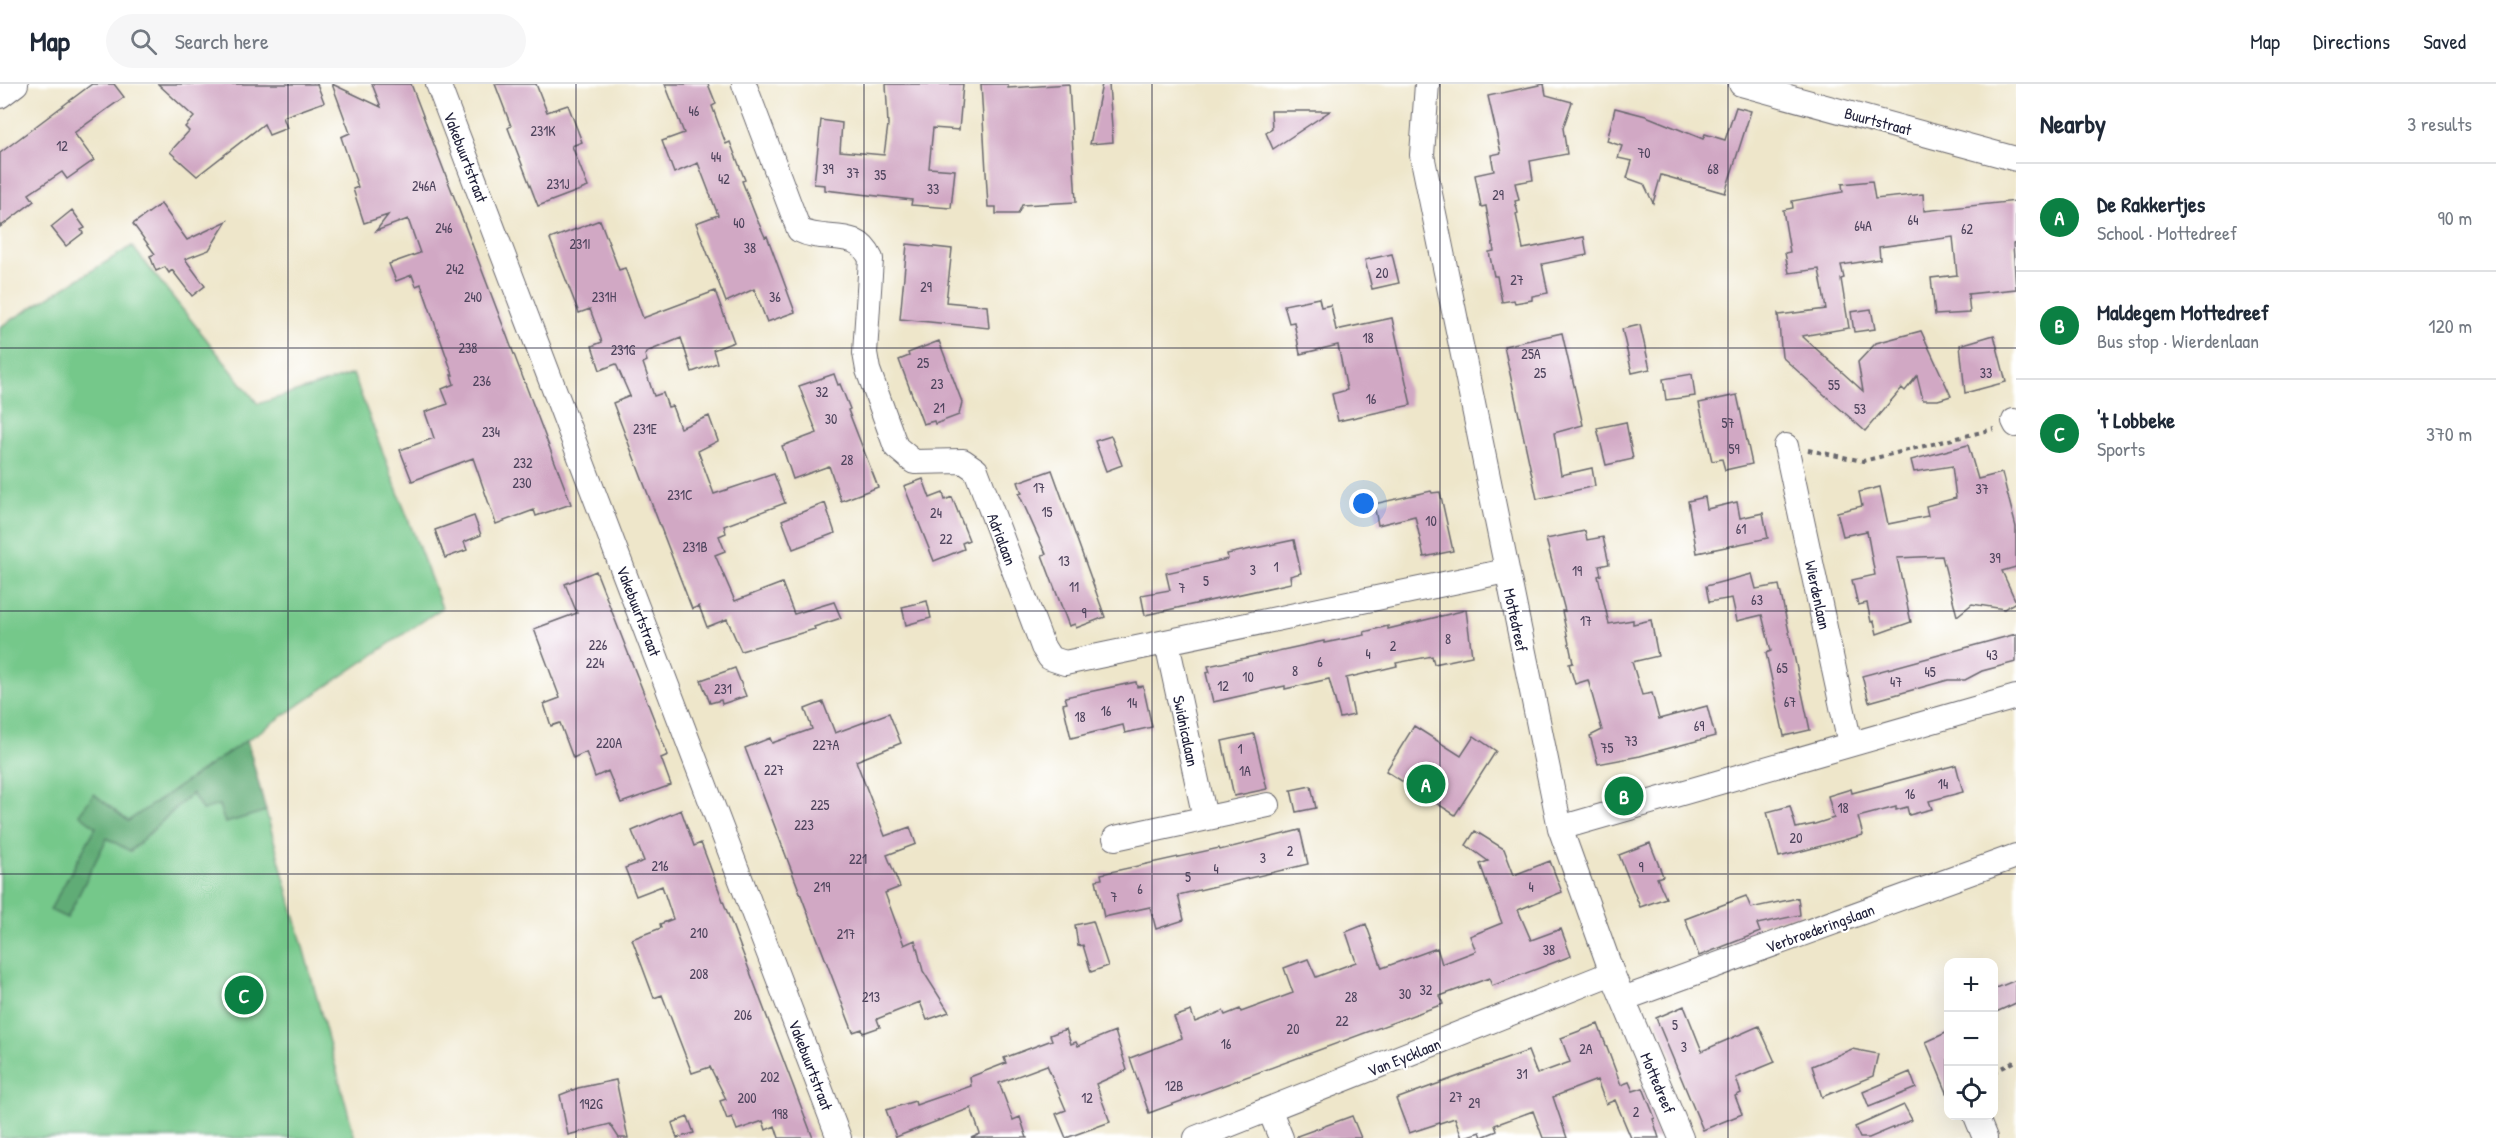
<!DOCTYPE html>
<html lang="en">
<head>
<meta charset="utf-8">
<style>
	:root { --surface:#fff; --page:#f6f6f7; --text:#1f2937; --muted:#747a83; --line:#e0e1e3; --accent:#0b8043 }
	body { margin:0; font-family:"Patrick Hand",sans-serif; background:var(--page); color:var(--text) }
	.controls { position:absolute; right:18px; bottom:18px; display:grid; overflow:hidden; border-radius:12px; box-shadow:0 6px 24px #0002 }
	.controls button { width:54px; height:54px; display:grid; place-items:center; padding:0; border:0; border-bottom:2px solid var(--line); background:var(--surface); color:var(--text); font:30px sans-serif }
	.you { position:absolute; left:1364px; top:420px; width:21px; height:21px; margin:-15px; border:4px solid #fff; border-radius:50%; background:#1a73e8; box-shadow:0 0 0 9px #1a73e833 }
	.badge { display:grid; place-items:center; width:39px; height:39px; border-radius:50%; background:var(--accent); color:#fff; font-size:20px; font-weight:700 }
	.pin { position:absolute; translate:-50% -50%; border:3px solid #fff; box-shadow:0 2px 6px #0006 }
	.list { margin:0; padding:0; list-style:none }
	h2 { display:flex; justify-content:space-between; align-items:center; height:78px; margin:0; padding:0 24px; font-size:26px }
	h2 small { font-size:20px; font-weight:400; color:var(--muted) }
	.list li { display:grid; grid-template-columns:39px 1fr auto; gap:18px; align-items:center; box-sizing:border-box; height:108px; padding:0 24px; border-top:2px solid var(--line) }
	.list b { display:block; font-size:22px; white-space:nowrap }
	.list p { margin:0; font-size:20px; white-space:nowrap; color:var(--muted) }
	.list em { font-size:20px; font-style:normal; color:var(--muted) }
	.icon { flex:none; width:33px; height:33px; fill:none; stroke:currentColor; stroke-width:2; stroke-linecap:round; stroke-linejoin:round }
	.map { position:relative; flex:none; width:2016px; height:1054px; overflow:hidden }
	header { display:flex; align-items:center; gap:36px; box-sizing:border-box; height:84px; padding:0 30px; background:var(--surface); border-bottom:2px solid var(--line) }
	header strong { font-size:28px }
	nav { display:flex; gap:33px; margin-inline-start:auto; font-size:21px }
	.search { width:420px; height:54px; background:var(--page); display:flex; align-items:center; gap:15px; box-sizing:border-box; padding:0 21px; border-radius:33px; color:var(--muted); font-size:22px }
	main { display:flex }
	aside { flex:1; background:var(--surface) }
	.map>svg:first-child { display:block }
</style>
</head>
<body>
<header>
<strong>Map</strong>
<div class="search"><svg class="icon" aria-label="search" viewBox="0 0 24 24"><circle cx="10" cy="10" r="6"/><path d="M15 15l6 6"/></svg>Search here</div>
<nav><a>Map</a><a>Directions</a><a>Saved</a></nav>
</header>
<main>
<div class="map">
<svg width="2016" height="1054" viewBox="0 0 2016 1054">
	<rect width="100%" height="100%" fill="#fff"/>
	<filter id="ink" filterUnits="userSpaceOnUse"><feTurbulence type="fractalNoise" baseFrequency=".0167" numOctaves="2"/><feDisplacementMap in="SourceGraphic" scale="12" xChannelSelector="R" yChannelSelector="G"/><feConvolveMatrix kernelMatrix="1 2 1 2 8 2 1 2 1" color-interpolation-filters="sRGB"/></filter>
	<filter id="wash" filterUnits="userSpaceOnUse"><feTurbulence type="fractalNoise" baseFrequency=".008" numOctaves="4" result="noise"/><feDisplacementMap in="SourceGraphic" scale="24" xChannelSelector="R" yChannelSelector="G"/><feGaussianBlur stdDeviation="1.35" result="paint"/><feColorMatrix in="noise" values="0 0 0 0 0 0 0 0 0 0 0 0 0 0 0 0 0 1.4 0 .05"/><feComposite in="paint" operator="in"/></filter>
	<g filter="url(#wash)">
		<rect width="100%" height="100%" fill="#eee6ca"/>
		<!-- green -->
		<path fill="#75c88a" stroke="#4c7562" stroke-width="1.5" d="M132,162l126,158 95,-30 89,234 -314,213 -34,-27 2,33 -46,83 17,8 40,-80 24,13 61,-58 27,12 6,18 41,-12 89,327h-355v-811z"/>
		<!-- forest -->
		<path fill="#60ac76" stroke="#416758" stroke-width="1.5" d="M247,656l19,71 -41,12 -6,-18 -17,5 -10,-17 -62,58 -23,-13 -40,80 -17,-8 46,-83 -17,-13 15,-20 34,27z"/>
		<g id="blocks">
			<!-- building -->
			<path fill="#d1a8c4" d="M92,0h22l10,13 -50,36 20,27 -27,19 -5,-7 -33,22 5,7 -34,26v-74z
				M158,0h159l7,18 -41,15 4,11 -18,7 -5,-11 -67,52 -27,-24 19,-21 -4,-4 9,-10z
				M332,0l49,23 -9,-23h39l160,420 -35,12 -2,-6 -38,14 -23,-66 -61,23 -12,-31 34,-12 -9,-26 23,-8 -6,-15 12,-5 -3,-9h2l-32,-91 -5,2 -4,-11 -16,6 -7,-17 31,-11 -12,-34 -32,12 12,-16 -24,8 -11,-34 5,-2 -17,-50 9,-4z
				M495,0h41l11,28 21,-7 14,37 -10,4 16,41 -50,19 -30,-78 3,-2z
				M665,0h43l8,20 -4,2 14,38 4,-2 15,38 -3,1 14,36 9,20 2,-1 28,76 -28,10 -13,-33 -28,13 -30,-79 22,-8 -20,-52 -24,10 -12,-32 22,-8z
				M886,0h77l-4,46 -26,-2 -4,40 26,2 -4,38 -40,-3 1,-5 -87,-10v-5l-11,-1 7,-64 21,3 -2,28 44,4 4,-30z
				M981,0h27v4l61,-4 7,118 -54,3 -4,9h-22v-7h-8z
				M1102,0h7l4,58 -23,2z
				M1544,0l2,11 26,7 -9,26 4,26 -37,7 3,19 -18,3 4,17 -4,1 3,12 -2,1 7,35 61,-12 3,18 -45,9 6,29 -16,3v4l-17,3 -1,-3 -12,2 -5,-26h-3l-5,-24 5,-1 -8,-45 -5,1 -6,-32 19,-4 -3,-16 10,-2 -13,-57z
				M1736,23l15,4 -26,82 -64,-18 -8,28 -9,-19 -17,-6 5,-17 -14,-3 4,-12 -15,-5 8,-33 31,8 57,23 2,-5 20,6z
				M1271,27h59l-57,38 -7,-16 6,-4z
				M1872,97l3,18 48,-5 1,17 92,-10v42l-3,1 3,45 -48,5 2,19 -35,2 -4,-37 26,-3 -4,-38 -74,10 1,12 -39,6 3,13 -3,1 8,49 -47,8 61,55 -5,-29 18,-19 45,-12 30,65 -13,4h-15l-6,-24 -12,15 -3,-3 -37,43 -83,-74 -4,-43 1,1 47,-6 -7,-40 -30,4 -4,-20 5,-1 -7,-42 10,-2 -1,-7 51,-9 -1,-8z
				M161,120l26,36 40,-19 -18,29 -24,9 20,27 -13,10 -20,-26 -3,3 -4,-6 -9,4 -6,-15 5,-2 -22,-30z
				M72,126l13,18 -4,2 2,3 -17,13 -15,-19z
				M600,136l19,50 6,-2 18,50 72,-27 19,51 -21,8 4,13 -25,9 -11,-34 -32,13 -4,4 2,6 -4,2 11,33 9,-3 5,14 4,-1 8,22 29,-12 9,25 -20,10 16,43 60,-20 11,29 -61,23 2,7 -7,3 6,15 -10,4 20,46 47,-18 12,31 40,-12 7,16 -27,9 1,2 -74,22 -14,-32 -20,8 -8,-21 -7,3 -79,-206 17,-7 -14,-32 -16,6 -8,-24 10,-4 -12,-33 -11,4 -29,-74z
				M907,160l45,5 -6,53 41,4 2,22 -89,-9z
				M1392,170l7,29 -27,6 -7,-29z
				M1319,214l2,9 10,-2 5,25 56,-12 19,87 -73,16 -6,-27 15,-4 -9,-45 -38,9 -6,-32 -5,1 -5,-18z
				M1871,225l4,20 -21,3 -3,-20z
				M1640,241l10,44 -18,4 -10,-44z
				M1562,249l21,92 -29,8 7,42 31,-7 3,18 -58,13 -33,-153z
				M1994,251l12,47 -41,11 -5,-48z
				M939,257l23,61 -3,13 -24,9 -1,-3 -11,3 -24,-64 10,-4 -1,-3z
				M834,290l4,11 2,-1 10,25 -2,1 30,77 -37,14 -12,-35 -36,13 -11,-33 35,-13 -18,-47z
				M1692,290l3,22 -29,4 -3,-21z
				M1737,311l15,69 -27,6 -3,-11 -10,2 -13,-58z
				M1626,338l7,37 -27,6 -9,-37z
				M1111,352l11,29 -16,6 -11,-30z
				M1968,361l10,34 24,-6 14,54v40l-14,4 14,31 -12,7 -32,-5 -15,12 -15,-60 -45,2 14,64 -34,12 -3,-13 -3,1 -4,-19 -9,2 -6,-25 23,-5 -8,-44 -24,5 -6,-24 25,-6 -3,-14 21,-5 8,37 40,-8 -2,-10 30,-8 -4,-32 -38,6 -3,-12z
				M1052,386l53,147 -29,11 -1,-4 -6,2 -27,-71 4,-1 -27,-60 3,-1 -4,-11z
				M923,395l7,19 13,-5 2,7 7,-3 17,43 -7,3 2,6 -30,12 -30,-75z
				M1431,407l1,2 8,-1 13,59 -29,6 -9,-41 -37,9 -4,-21z
				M1705,413l2,12 30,-7 3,16 23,-5 5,25 -71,15 -9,-52z
				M825,419l10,30 -42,16 -11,-29z
				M474,432l7,19 -17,7 3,8 -22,8 -10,-28z
				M1585,447l2,9 16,-3 6,27 -10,2 2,9 -3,1 11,48 24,-4v4l18,-4 7,36 -26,6 10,33 10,-2 7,26 48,-13 8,30 -75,20 -42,8 -8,-28 12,-6 -14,-50 -13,4 -6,-20 4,-1 -11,-52h3l-19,-72z
				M1294,456l7,33 -11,3 1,7 -146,32 -4,-20 29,-5 -4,-17 62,-14 -1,-5z
				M596,487l72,184 -7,3 10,27 -50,18 -13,-32 -13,6 -9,-25 -13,6 -13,-35 -9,3 -7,-22 16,-6 -26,-69 43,-16 -12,-29z
				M1752,490l4,15 23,-4 31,145 -26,6 -18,-83 5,-2 -9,-36 -25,6 -5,-23 -23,4 -3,-16z
				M927,517l4,17 -25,7 -4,-18z
				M1466,526l6,46 -38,8 -2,-8 -36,7 1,3 -51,12 8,37 -14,3 -11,-39 -44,10v-3l-72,16 -7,-29 4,-1 -2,-6 116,-25v2l41,-8 -1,-3 24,-6v3z
				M2016,550v28l-34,9 -17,9h-17l-79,22 -7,-26z
				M735,584l11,28 -24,8 -1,-4 -11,3 -9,-23z
				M1136,598l1,5 6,-1 9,41 -27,6 -2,-8 -52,13 -8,-34 4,-1 -2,-6z
				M823,618l12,31 54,-20 12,30 -45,18 29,75 25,-9 6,17 -29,11 13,32 -15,6 19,52 11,-5 8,31 26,41 -22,8 -7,-18 -43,17 3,8 -17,6 -1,-4 -9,3 -108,-284 25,-10 2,5 40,-14 -7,-20z
				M1414,642l47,30 13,-20 22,15 -41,64 -69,-44z
				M1254,650l13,55 -33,7 -12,-55z
				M1956,681l7,27 -34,9 3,8 -23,6 -2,-8 -11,3v-3l-38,10 5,18 -84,22 -12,-45 23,-6 6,22 19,-4 19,-6 -6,-22 23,-7 1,4z
				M1311,702l5,22 -20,4 -5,-22z
				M681,726l13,36 7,-3 112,295h-34l-4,-12 -9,4 -3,-9 -26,9 -5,-13 -5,2 -7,-18 6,-2 -16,-32 -18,6 -30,-78 -8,3 -22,-59 29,-11 -1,-4 13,-5 -11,-33 -26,10 -11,-28 19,-7 -12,-30z
				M1300,746l8,34 -130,31 6,25 -28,9 -6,-22 -46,10 -8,-37 6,-1 -1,-5 118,-26 1,2z
				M1475,747l29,18 10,26 36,-14 12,31 -44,18 13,30 30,-11 10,27 -79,30 -3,-8 -49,18 3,8 -294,109 -19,-55 52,-20 -8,-21 17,-6 4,11 28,-11 2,4 15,-6 1,3 52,-19 -9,-25 24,-9 8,18 40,-15 -10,-30 20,-8 16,44 55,-20 5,16 34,-13 -6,-15 32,-13 -22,-59 8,-3 -22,-16z
				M1650,759l13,33 -6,2 9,20 -26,9 -21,-52z
				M1746,812l5,12 47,-10 2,17 -43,9 3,8 -61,24 -14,-37z
				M1093,837l15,45 -17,6 -8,-27 -5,1 -3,-21z
				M2016,896v23l-22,10v-24z
				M1684,922l18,45 57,-25 16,36 -39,16 5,15 -6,3 7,18 -39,16 -47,-112z
				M1598,940l23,61 8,-3 4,9 10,-3 12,30 -2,1 6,19h-28l-16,-38 -9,4 -9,-24 -44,17 14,41h-24l-10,-27 -38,14 2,6 -15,6 -2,-5 -18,6 -7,-20 -46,15 -13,-34 132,-48 9,23 33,-12 -9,-24z
				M1066,945l5,15 5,-2 2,4 37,-15 12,39 -31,14 14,38 -44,16 -10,-24 10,-4 -19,-45 -48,18 14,37 7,-3 7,21h-56l9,-4 -9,-26 -75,29 -10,-27 29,-9 1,4 55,-19 -1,-9 36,-14 -2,-5 48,-18 -2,-5z
				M1948,948v63l-22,-53z
				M1852,965l26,5 -5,22 -51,21 -10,-31z
				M1910,988l6,16 -47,19 -6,-15z
				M616,996l12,58h-9l-9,-14 -42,11 -8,-40 18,-7z
				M1904,1021l8,15 -43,18h-9l-5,-11z
				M1352,1032l9,22h-64v-2z
				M688,1033l6,16 -17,5 -5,-15z"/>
		</g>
	</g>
	<g filter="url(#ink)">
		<use href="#blocks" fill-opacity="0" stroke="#69676d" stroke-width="1.5"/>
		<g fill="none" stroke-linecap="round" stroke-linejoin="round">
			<!-- minor casing -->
			<g stroke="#69676d" stroke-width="26">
				<path id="minor" d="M438,0l401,1054
					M744,0l55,146c27,14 57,-4 72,29l-6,94 3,17 28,77 18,15 49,-1 13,9 67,177 7,11 15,5 441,-92
					M1427,0l-5,71 138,673 52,145 69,165
					M1741,0l275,75
					M0,12l16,-12
					M2014,337l2,4
					M1786,362l64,298
					M1167,559l38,175
					M1560,744l456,-131
					M1115,754l153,-33
					M1623,915l393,-143
					M1270,1027l11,27
					M1976,1032l9,22
					M1196,1054l416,-165"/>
			</g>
			<!-- path -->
			<path stroke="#69676d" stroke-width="4" stroke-dasharray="4.5 4.5" stroke-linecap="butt" d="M1808,366l55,11 131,-32
				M1994,988l22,-11"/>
			<!-- minor -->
			<use href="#minor" stroke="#fff" stroke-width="24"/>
		</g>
	</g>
	<!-- grid -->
	<path fill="none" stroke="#22223b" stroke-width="1.5" stroke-opacity="0.55" d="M288,0v1054M576,0v1054M864,0v1054M1152,0v1054M1440,0v1054M1728,0v1054M0,264h2016M0,527h2016M0,790h2016"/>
	<g text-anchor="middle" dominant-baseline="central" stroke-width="4.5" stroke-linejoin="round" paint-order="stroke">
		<!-- number labels -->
		<g font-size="14" fill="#4e445d">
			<text x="694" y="26">46</text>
			<text x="543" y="46">231K</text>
			<text x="62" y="61">12</text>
			<text x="1644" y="68">70</text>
			<text x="716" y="72">44</text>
			<text x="828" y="84">39</text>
			<text x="1713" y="84">68</text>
			<text x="853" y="88">37</text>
			<text x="880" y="90">35</text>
			<text x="724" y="94">42</text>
			<text x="558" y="99">231J</text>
			<text x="424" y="101">246A</text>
			<text x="933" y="104">33</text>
			<text x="1498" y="110">29</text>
			<text x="1913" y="135">64</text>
			<text x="739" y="138">40</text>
			<text x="1863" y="141">64A</text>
			<text x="444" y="143">246</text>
			<text x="1967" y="144">62</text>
			<text x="580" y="159">231I</text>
			<text x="750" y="163">38</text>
			<text x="455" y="184">242</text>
			<text x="1382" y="188">20</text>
			<text x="1517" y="195">27</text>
			<text x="926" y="202">29</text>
			<text x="473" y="212">240</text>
			<text x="604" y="212">231H</text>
			<text x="775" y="212">36</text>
			<text x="1368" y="253">18</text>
			<text x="468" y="263">238</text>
			<text x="623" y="265">231G</text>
			<text x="1531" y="269">25A</text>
			<text x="923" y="278">25</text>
			<text x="1540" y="288">25</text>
			<text x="1986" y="288">33</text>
			<text x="482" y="296">236</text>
			<text x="937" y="299">23</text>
			<text x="1834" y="300">55</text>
			<text x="822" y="307">32</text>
			<text x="1371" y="314">16</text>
			<text x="939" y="323">21</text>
			<text x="1860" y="324">53</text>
			<text x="831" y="334">30</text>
			<text x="1728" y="338">57</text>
			<text x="645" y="344">231E</text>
			<text x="491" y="347">234</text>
			<text x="1734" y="364">59</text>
			<text x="847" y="375">28</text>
			<text x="523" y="378">232</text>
			<text x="522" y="398">230</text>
			<text x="1039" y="403">17</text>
			<text x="1982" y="404">37</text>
			<text x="680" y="410">231C</text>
			<text x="1047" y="427">15</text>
			<text x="936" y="428">24</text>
			<text x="1431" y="436">10</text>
			<text x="1741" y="444">61</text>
			<text x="946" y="454">22</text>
			<text x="695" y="462">231B</text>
			<text x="1995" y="473">39</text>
			<text x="1064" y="476">13</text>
			<text x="1276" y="482">1</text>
			<text x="1253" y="485">3</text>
			<text x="1577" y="486">19</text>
			<text x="1206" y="496">5</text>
			<text x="1074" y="502">11</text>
			<text x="1182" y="503">7</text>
			<text x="1757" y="515">63</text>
			<text x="1084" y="528">9</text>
			<text x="1586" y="536">17</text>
			<text x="1448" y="554">8</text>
			<text x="598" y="560">226</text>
			<text x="1393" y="561">2</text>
			<text x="1368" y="569">4</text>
			<text x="1992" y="570">43</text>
			<text x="1320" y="577">6</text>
			<text x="595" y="578">224</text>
			<text x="1782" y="583">65</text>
			<text x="1295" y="586">8</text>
			<text x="1930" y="587">45</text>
			<text x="1248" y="592">10</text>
			<text x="1896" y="597">47</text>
			<text x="1223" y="601">12</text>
			<text x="723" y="604">231</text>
			<text x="1790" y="617">67</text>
			<text x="1132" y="618">14</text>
			<text x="1106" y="626">16</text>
			<text x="1080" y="632">18</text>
			<text x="1699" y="641">69</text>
			<text x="1631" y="656">73</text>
			<text x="609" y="658">220A</text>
			<text x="826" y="660">227A</text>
			<text x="1607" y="663">75</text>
			<text x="1240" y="664">1</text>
			<text x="774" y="685">227</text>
			<text x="1245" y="686">1A</text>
			<text x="1943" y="699">14</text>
			<text x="1910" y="709">16</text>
			<text x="820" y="720">225</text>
			<text x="1843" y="723">18</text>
			<text x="804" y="740">223</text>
			<text x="1796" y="753">20</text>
			<text x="1290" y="766">2</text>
			<text x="1263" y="773">3</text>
			<text x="858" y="774">221</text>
			<text x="660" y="781">216</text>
			<text x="1641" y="782">9</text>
			<text x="1216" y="784">4</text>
			<text x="1188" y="792">5</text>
			<text x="822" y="802">219</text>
			<text x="1531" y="802">4</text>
			<text x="1140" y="804">6</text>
			<text x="1114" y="812">7</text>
			<text x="699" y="848">210</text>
			<text x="846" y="849">217</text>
			<text x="1549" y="865">38</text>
			<text x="699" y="889">208</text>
			<text x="1426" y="905">32</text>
			<text x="1405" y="909">30</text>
			<text x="871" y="912">213</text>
			<text x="1351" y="912">28</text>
			<text x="743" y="930">206</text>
			<text x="1342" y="936">22</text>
			<text x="1675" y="940">5</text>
			<text x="1293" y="944">20</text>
			<text x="1226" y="959">16</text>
			<text x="1684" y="962">3</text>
			<text x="1586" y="964">2A</text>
			<text x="1522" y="989">31</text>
			<text x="770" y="992">202</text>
			<text x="1174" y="1001">12B</text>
			<text x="1456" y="1012">27</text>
			<text x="747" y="1013">200</text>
			<text x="1087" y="1013">12</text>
			<text x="1474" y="1018">29</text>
			<text x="591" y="1019">192G</text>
			<text x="1636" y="1027">2</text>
			<text x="780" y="1029">198</text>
		</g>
		<!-- street labels -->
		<g font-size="16" fill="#22223b" stroke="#fff">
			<text transform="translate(1878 37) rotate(15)">Buurtstraat</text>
			<text transform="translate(466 73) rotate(69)">Vakebuurtstraat</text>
			<text transform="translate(1002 455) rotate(69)">Adrialaan</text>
			<text transform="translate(1818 511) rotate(78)">Wierdenlaan</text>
			<text transform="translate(639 527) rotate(69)">Vakebuurtstraat</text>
			<text transform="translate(1516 536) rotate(78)">Mottedreef</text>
			<text transform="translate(1186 647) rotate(78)">Swidnicalaan</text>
			<text transform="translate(1820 844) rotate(-20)">Verbroederingslaan</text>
			<text transform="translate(1404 973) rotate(-22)">Van Eycklaan</text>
			<text transform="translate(811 981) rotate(69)">Vakebuurtstraat</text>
			<text transform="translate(1658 999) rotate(67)">Mottedreef</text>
		</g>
	</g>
</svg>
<div class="controls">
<button>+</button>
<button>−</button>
<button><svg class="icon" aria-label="locate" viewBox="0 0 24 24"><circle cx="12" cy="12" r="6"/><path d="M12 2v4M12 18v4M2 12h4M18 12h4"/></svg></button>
</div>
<div class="you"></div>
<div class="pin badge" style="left:1426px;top:700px">A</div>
<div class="pin badge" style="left:1624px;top:712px">B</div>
<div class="pin badge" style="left:244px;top:911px">C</div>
</div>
<aside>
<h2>Nearby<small>3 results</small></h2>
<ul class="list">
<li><span class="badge">A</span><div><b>De Rakkertjes</b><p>School · Mottedreef</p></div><em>90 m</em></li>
<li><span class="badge">B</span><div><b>Maldegem Mottedreef</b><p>Bus stop · Wierdenlaan</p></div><em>120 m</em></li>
<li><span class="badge">C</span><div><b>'t Lobbeke</b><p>Sports</p></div><em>370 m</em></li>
</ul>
</aside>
</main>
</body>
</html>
